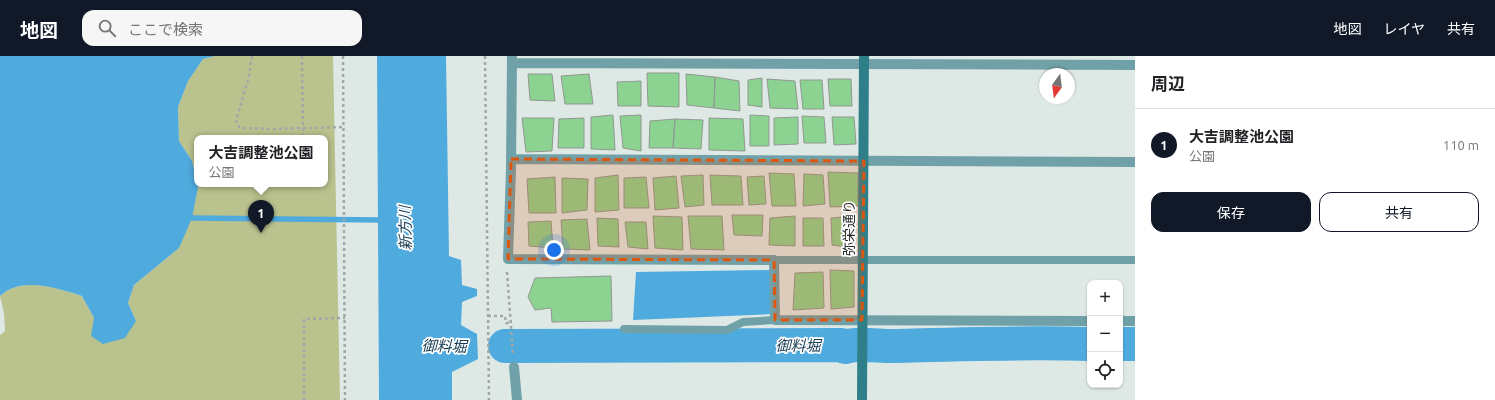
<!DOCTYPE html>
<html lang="ja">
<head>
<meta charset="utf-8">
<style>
	:root { --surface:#fff; --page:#f6f6f6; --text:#202124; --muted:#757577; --line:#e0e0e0; --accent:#111827 }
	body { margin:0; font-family:Ubuntu,"Noto Sans JP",sans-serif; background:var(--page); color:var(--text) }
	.controls { position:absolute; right:12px; bottom:12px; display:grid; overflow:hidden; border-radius:8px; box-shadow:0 1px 3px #0004 }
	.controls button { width:36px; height:36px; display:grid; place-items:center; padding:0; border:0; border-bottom:1px solid var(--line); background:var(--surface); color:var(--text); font:20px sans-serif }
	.compass { position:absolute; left:1039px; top:12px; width:36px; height:36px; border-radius:50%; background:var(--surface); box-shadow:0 1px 3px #0004; rotate:194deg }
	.you { position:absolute; left:554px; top:194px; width:14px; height:14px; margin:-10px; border:3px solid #fff; border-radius:50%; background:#1a73e8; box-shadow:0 0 0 6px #1a73e833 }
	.badge { display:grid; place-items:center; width:26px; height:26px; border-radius:50%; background:var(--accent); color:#fff; font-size:13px; font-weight:700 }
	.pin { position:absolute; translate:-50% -33px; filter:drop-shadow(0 1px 2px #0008) }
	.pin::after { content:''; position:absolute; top:21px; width:14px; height:12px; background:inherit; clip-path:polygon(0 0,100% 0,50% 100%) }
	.popup { position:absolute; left:194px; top:79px; width:134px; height:52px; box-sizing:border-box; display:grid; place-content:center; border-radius:8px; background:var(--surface); filter:drop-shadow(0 1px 3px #0005); font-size:13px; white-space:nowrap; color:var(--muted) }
	.popup b { font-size:15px; color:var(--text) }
	.popup::after { content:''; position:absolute; left:50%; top:100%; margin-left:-8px; border:8px solid transparent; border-top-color:var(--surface) }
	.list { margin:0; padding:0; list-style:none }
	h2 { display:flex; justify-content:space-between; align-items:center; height:52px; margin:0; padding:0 16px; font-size:17px }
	h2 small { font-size:13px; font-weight:400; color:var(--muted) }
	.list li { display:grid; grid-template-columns:26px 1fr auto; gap:12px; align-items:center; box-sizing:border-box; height:72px; padding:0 16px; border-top:1px solid var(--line) }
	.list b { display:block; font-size:15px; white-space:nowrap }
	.list p { margin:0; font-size:13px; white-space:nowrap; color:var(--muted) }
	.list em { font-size:13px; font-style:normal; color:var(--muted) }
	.actions { display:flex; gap:8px; padding:12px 16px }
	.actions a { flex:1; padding:9px 0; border:1px solid var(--accent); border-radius:12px; text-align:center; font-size:14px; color:var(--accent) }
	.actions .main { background:var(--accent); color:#fff }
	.icon { flex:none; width:22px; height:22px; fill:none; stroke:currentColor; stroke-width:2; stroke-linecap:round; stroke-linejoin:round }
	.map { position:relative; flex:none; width:1135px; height:344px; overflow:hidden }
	header { display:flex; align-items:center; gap:24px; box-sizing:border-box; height:56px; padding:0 20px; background:var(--accent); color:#fff }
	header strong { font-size:19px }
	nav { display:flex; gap:22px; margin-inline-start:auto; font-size:14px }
	.search { width:280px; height:36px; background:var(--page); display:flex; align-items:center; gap:10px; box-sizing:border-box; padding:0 14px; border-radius:12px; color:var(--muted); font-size:15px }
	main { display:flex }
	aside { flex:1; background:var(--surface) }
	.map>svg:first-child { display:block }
</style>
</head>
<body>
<header>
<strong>地図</strong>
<div class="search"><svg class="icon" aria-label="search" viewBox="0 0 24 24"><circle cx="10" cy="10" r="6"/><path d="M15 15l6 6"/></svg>ここで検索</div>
<nav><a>地図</a><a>レイヤ</a><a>共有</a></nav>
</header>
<main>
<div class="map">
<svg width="1135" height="344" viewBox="0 0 1135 344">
	<rect width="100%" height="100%" fill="#dee9e6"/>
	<!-- green -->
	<path fill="#bac28e" d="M215,0h118l7,344h-340v-65l5,-4 -1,-18 -4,-17c21,-20 57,-8 82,0l12,22 42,3 -8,-18 6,-18 45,-37 19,-61v-3h127v-46h-128v44l-5,-21 -13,-20 -1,-34 10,-26 15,-22z"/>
	<!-- water -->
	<path fill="#4faade" d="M0,0h215l-12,3 -15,22 -10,26 1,34 13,20 6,26 -6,31 -13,30 -45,37 -6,18 8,18 -11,17 -22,6 -12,-8 3,-18 -12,-22c-25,-8 -61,-20 -82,0z
		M377,0h69l3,200 12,4 1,25 15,4v7l-15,6 -1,23 16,9 1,25 -26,13v28h-73z
		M772,214l1,44 -140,6 3,-48z"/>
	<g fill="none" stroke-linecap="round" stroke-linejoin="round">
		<!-- stream -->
		<path stroke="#4faade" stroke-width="5.5" d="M192,162l192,2"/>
		<!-- river -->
		<path stroke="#4faade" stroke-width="34" d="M1120,288h15
			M505,290l337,-1 3,2c16,-5 36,0 52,-1 64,-2 129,-4 193,-2"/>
	</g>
	<!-- building -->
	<path fill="#8cd290" stroke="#919892" d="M647,17h32v34l-31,-1z
		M528,18h24l3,27 -25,-1z
		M589,18l4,30h-28l-4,-28z
		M686,18l29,3 -1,31 -27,-3z
		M715,21l24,4 1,30 -26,-3z
		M762,22v29l-14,-2v-25z
		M767,23l28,2 3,28 -28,-1z
		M828,23h23l1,27h-22z
		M800,24h22l2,29h-21z
		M641,25v25h-23l-1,-24z
		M613,59l2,35 -24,-1v-32z
		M641,59v36l-18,-3 -3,-32z
		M750,59l19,1v30h-19z
		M802,60l22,1 2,26h-22z
		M798,61v27l-24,1v-27z
		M832,61h22l2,27 -22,1z
		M522,62h32l-2,33 -26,1z
		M584,62v30h-26l1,-29z
		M709,62l34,1 2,32 -36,-1z
		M675,63l-2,29h-24l1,-27z
		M675,63l28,1 -2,29 -28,-1z
		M828,116l30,1v33l-28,1z
		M769,117l25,1 2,32h-24z
		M804,118l19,1 2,29 -22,2z
		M618,119l1,35 -24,2v-34z
		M703,119l1,30 -19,2 -4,-31z
		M710,119l31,1 2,29h-31z
		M676,120l3,32 -24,2 -2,-32z
		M764,120l2,28 -17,1 -2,-28z
		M555,121l1,36h-27l-2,-34z
		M646,121l3,31h-25v-30z
		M562,122l26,1 -1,31 -25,3z
		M732,159h31l-1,21 -28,-1z
		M653,160l29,1 1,33 -28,-2z
		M688,160h34l2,34 -33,-1z
		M795,160v30l-26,-1 1,-27z
		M853,160v32l-21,-3 -1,-27z
		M597,162l21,1 1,28 -21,-1z
		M803,162h20l1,28h-21z
		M587,163l3,31 -27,-1 -2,-29z
		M551,165l2,27 -24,-2 -1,-24z
		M625,166h21l2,27 -20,-2z
		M830,214l24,1v36l-23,2z
		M823,216l1,36 -31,2 2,-37z
		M611,220l1,45 -60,1 -1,-14 -16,2 -7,-13 7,-19z"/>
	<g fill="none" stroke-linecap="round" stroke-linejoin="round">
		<!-- path -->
		<path stroke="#a1a9a7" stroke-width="2.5" stroke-dasharray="3 3" stroke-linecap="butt" d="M252,0l-3,20 -13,45 4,7 34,1 71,-2
			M302,0l1,82
			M343,0l2,344
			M485,0l4,344
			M507,216l6,82
			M488,260h17l1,7h6
			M304,344v-81l41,-1"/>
		<!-- lane -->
		<path stroke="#71a1a8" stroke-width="8" d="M774,204h361
			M624,273l103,1 16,-8 32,-2"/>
		<!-- street -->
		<path stroke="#71a1a8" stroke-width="10" d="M512,0l-1,113 -3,90 266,1 1,60 315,1
			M512,7l623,2
			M511,103l624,3
			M1120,265h15
			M514,311l3,33"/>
		<!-- secondary -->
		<path stroke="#2e7f89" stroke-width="10" d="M862,344l2,-344"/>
	</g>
	<!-- marked area -->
	<path fill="#de570e" fill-opacity="0.2" stroke="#de570e" stroke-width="3" stroke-dasharray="8 5" stroke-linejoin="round" d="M511,103l353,2 -2,159h-87l-1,-60 -266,-1z"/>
	<g text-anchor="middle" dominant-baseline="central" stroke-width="3.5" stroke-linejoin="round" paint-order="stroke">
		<!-- street labels -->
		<g font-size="14" fill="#292d2c" stroke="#fff">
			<text transform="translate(849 172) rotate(-90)">弥栄通り</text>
		</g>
		<!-- water labels -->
		<g font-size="15" font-style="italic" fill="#133a50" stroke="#fff">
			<text transform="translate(405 172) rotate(-91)">新方川</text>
			<text x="798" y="289">御料堀</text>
			<text transform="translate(444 290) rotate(1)">御料堀</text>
		</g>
	</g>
</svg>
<div class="controls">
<button>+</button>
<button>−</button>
<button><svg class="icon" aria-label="locate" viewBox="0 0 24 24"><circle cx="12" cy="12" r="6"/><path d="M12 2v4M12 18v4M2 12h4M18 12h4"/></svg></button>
</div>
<svg class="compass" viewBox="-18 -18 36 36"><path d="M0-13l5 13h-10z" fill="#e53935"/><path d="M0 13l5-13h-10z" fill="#757577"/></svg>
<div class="you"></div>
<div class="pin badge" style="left:261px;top:177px">1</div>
<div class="popup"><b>大吉調整池公園</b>公園</div>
</div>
<aside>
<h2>周辺<small></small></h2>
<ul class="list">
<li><span class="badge">1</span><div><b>大吉調整池公園</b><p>公園</p></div><em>110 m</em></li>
</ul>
<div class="actions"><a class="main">保存</a><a>共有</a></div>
</aside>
</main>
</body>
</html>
